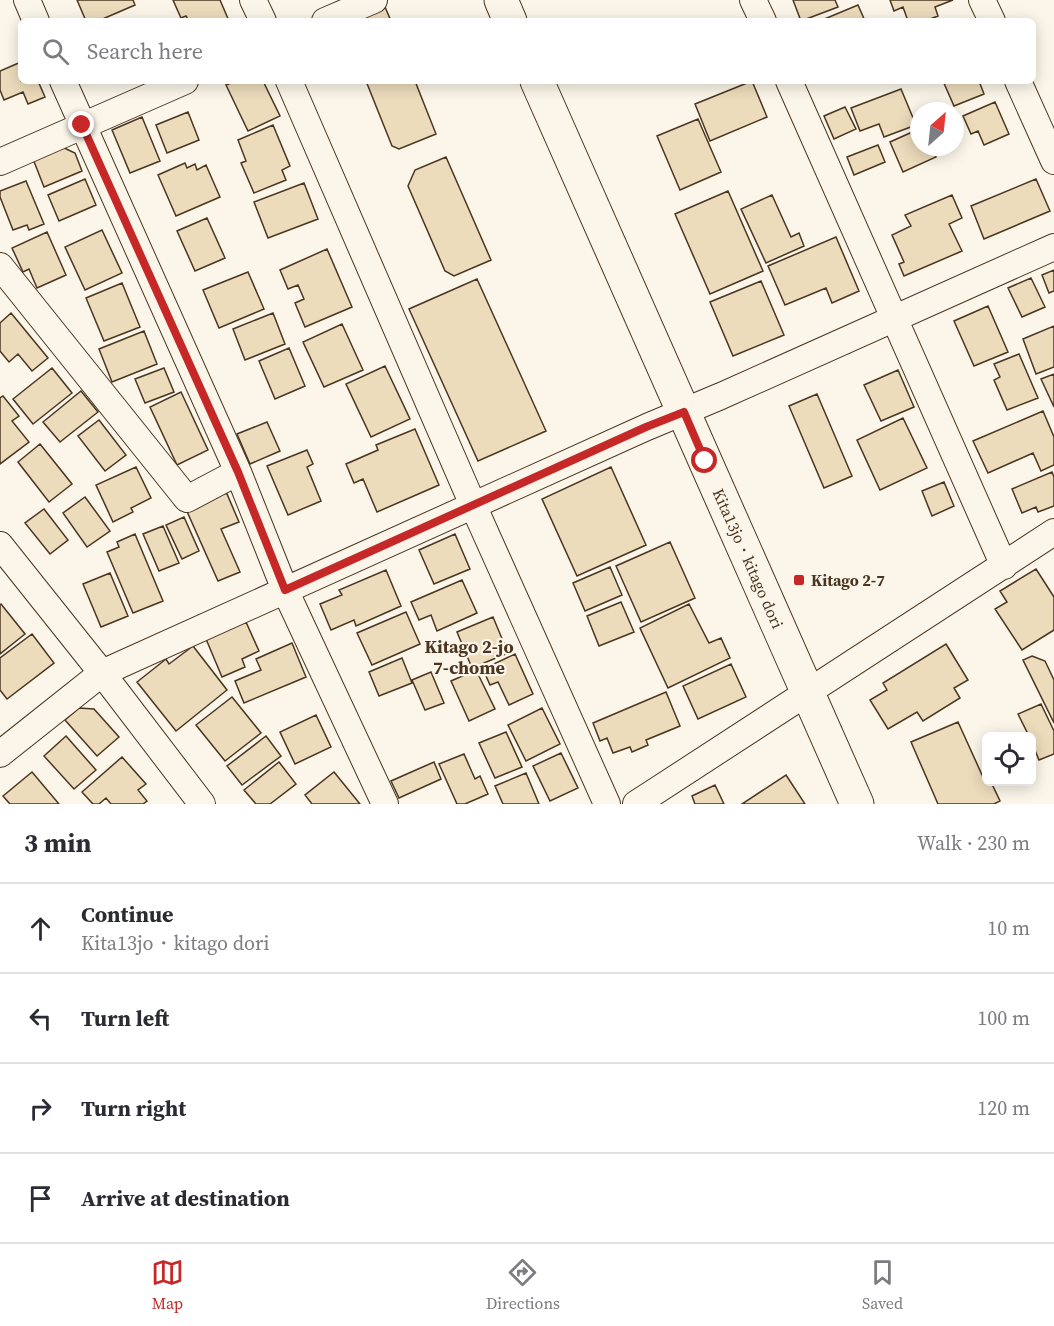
<!DOCTYPE html>
<html lang="en">
<head>
<meta charset="utf-8">
<style>
	:root { --surface:#fff; --page:#f7f7f7; --text:#2b2b33; --muted:#7c7c81; --line:#e1e1e2; --accent:#c62828 }
	body { margin:0; font-family:"Source Serif 4",serif; background:var(--page); color:var(--text) }
	.controls { position:absolute; right:18px; bottom:18px; display:grid; overflow:hidden; border-radius:9px; box-shadow:0 3px 15px #0003 }
	.controls button { width:54px; height:54px; display:grid; place-items:center; padding:0; border:0; border-bottom:2px solid var(--line); background:var(--surface); color:var(--text); font:30px sans-serif }
	.compass { position:absolute; left:910px; top:102px; width:54px; height:54px; border-radius:50%; background:var(--surface); box-shadow:0 3px 15px #0003; rotate:27deg }
	.stop { position:absolute; width:18px; height:18px; margin:-14px; border:4px solid #c62828; border-radius:50%; background:#fff }
	.stop.end { background:#c62828; border-color:#fff; box-shadow:0 2px 6px #0008 }
	.list { margin:0; padding:0; list-style:none }
	h2 { display:flex; justify-content:space-between; align-items:center; height:78px; margin:0; padding:0 24px; font-size:26px }
	h2 small { font-size:20px; font-weight:400; color:var(--muted) }
	.list li { display:grid; grid-template-columns:39px 1fr auto; gap:18px; align-items:center; box-sizing:border-box; height:90px; padding:0 24px; border-top:2px solid var(--line) }
	.list b { display:block; font-size:22px; white-space:nowrap }
	.list p { margin:0; font-size:20px; white-space:nowrap; color:var(--muted) }
	.list em { font-size:20px; font-style:normal; color:var(--muted) }
	.icon { flex:none; width:33px; height:33px; fill:none; stroke:currentColor; stroke-width:2; stroke-linecap:round; stroke-linejoin:round }
	.map { position:relative; flex:none; width:1054px; height:804px; overflow:hidden }
	.search { position:absolute; background:var(--surface); box-shadow:0 3px 15px #0003; left:18px; right:18px; top:18px; height:66px; display:flex; align-items:center; gap:15px; box-sizing:border-box; padding:0 21px; border-radius:9px; color:var(--muted); font-size:22px }
	.sheet { height:438px; background:var(--surface) }
	nav { display:flex; justify-content:space-around; align-items:center; box-sizing:border-box; height:84px; border-top:2px solid var(--line); background:var(--surface); font-size:16px; color:var(--muted) }
	nav a { display:grid; justify-items:center; gap:3px }
	nav .on { color:var(--accent) }
	.map>svg:first-child { display:block }
</style>
</head>
<body>
<div class="map">
<svg width="1054" height="804" viewBox="0 0 1054 804">
	<rect width="100%" height="100%" fill="#fbf6e9"/>
	<!-- building -->
	<path fill="#ecdcbc" stroke="#4a3520" stroke-width="1.5" d="M77,0h56l2,5 -37,16h-12z
		M173,0h47l9,21h-40l-3,-5 -5,2z
		M793,0h42l3,7 -37,14z
		M890,0h63l-18,7 3,9 -13,5h-17l-5,-14 -9,4z
		M858,5l7,16h-43v-1z
		M385,7l6,14h-24l-2,-6z
		M21,62v19h17l7,16 -17,7 -5,-12 -19,8 -4,-10v-19z
		M236,81h27l17,35 -32,15 -22,-46z
		M366,81h49l21,53 -37,15 -7,-3z
		M752,81l15,36 -57,24 -15,-37z
		M943,81h36l5,13 -30,12z
		M901,89l15,36 -32,12 -5,-13 -19,7 -9,-23z
		M995,102l14,32 -25,11 -6,-14 -7,3 -8,-18z
		M845,107l11,22 -22,10 -10,-23z
		M188,112l11,28 -32,13 -11,-28z
		M142,117l18,44 -30,12 -18,-43z
		M698,119l23,53 -41,18 -23,-54z
		M273,125l17,41 -8,4 4,10 -32,13 -13,-30 5,-2 -8,-21z
		M919,129v18h12l5,10 -33,15 -13,-30z
		M878,145l7,17 -31,13 -7,-18z
		M62,147l13,6 7,18 -38,16 -11,-28z
		M446,157l45,103 -37,16 -9,-5 -37,-85 7,-16z
		M185,163l2,5 8,-4 2,6 9,-5 14,32 -44,19 -18,-41z
		M85,179l11,26 -37,16 -11,-26z
		M1036,179l14,32 -66,28 -13,-33z
		M26,181l18,43 -15,6 -2,-5 -14,5 -13,-33v-6z
		M304,183l14,36 -50,19 -14,-36z
		M728,191l35,80 -53,23 -35,-80z
		M772,195l19,42 8,-4 5,13 -38,17 -25,-54z
		M952,195l10,23 -13,6 13,27 -58,25 -5,-12 5,-2 -12,-27 19,-9 -6,-11z
		M207,218l18,40 -30,13 -18,-40z
		M102,230l20,43 -37,17 -20,-43z
		M47,232l19,43 -29,13 -8,-19 -6,3 -11,-24z
		M836,237l23,54 -27,12 -6,-15 -41,17 -17,-39z
		M327,249l25,58 -47,20 -10,-24 9,-4 -6,-14 -10,4 -8,-19z
		M1054,270v21l-5,2 -7,-18z
		M248,272l16,37 -45,19 -16,-38z
		M1031,278l14,29 -23,10 -14,-29z
		M477,279l69,152 -68,30 -69,-152z
		M761,281l23,54 -51,21 -23,-54z
		M122,283l18,44 -36,14 -18,-43z
		M988,306l20,46 -34,14 -20,-45z
		M11,313l37,45 -16,13 -14,-17 -9,8 -9,-11v-28z
		M273,313l12,31 -40,16 -12,-31z
		M342,324l21,46 -39,17 -21,-45z
		M1054,326v41l-18,7 -13,-35z
		M144,331l13,33 -45,18 -13,-33z
		M289,348l16,38 -30,13 -16,-38z
		M1019,354l19,44 -31,12 -13,-30 6,-3 -6,-13z
		M385,366l25,53 -39,18 -25,-53z
		M52,368l20,25 -39,31 -20,-25z
		M164,368l10,24 -29,11 -10,-24z
		M898,370l16,37 -33,14 -17,-36z
		M1054,374v33l-13,-28z
		M81,391l17,21 -38,30 -17,-20z
		M181,392l27,58 -31,15 -27,-58z
		M817,394l35,82 -28,12 -35,-82z
		M3,396l16,20 -7,5 17,21 -29,22v-66z
		M1043,411l11,26v28l-13,6 -8,-18 -45,20 -15,-32z
		M903,418l24,50 -47,22 -23,-50z
		M99,420l27,35 -21,16 -27,-35z
		M267,422l13,29 -30,13 -13,-30z
		M415,429l24,56 -62,27 -14,-33 -9,4 -8,-19 32,-14 -2,-5z
		M40,444l32,40 -23,18 -31,-40z
		M307,450l6,14 -6,3 14,34 -33,14 -21,-49z
		M136,467l15,31 -20,10 2,4 -20,10 -17,-37z
		M611,467l35,78 -69,31 -35,-77z
		M1052,472l2,5v29l-16,6 -2,-5 -14,6 -10,-24z
		M944,482l10,24 -22,10 -10,-25z
		M219,492l8,2 12,28 -18,7 19,43 -22,9 -33,-74z
		M85,497l25,34 -23,16 -24,-34z
		M44,509l24,31 -18,14 -25,-31z
		M184,517l15,34 -17,8 -16,-34z
		M163,526l16,37 -20,8 -16,-37z
		M135,534l28,67 -30,12 -26,-61 12,-5 -2,-5z
		M455,534l15,35 -36,15 -15,-34z
		M670,542l25,56 -54,24 -25,-56z
		M610,567l12,28 -37,16 -12,-28z
		M1036,569l18,28v33l-32,20 -27,-41 12,-7 -7,-11z
		M386,570l15,36 -45,20 -2,-6 -23,10 -11,-26 22,-9 -3,-5z
		M110,573l18,43 -27,11 -18,-43z
		M462,580l15,33 -40,18 -6,-16 -12,5 -8,-18z
		M621,602l13,30 -35,14 -12,-30z
		M1,604l24,30 -25,20v-49z
		M689,604l20,39 12,-5 9,20 -62,30 -28,-60z
		M406,612l14,32 -48,21 -15,-32z
		M493,617l15,36 -36,15 -15,-36z
		M246,622l13,29 -17,8 3,8 -23,10 -16,-38z
		M32,634l22,29 -47,36 -7,-9v-32z
		M292,643l14,34 -62,26 -9,-22 26,-11 -5,-11z
		M946,644l22,36 -14,8 6,10 -37,23 -6,-9 -29,17 -18,-29 17,-10 -4,-7z
		M193,646l34,44 -51,41 -39,-49 29,-23 3,5z
		M515,654l18,40 -24,11 -11,-23 -8,3 -7,-16z
		M1032,656l13,5 9,19v43l-31,-63z
		M402,658l10,25 -33,13 -10,-24z
		M731,664l15,33 -48,22 -15,-33z
		M476,670l19,39 -26,12 -18,-40z
		M431,672l13,31 -19,7 -13,-30z
		M666,692l14,34 -34,14 2,5 -16,7 -2,-5 -17,6 -6,-15 -7,3 -7,-18z
		M232,697l29,36 -36,28 -29,-36z
		M1041,704l13,27v23l-15,6 -7,-17v-7h-3l-11,-22z
		M79,708l15,1 25,28 -22,19 -32,-36z
		M542,708l18,36 -34,17 -18,-36z
		M316,715l15,32 -36,17 -15,-32z
		M958,722l25,55 3,-1v6h5l9,19 -6,3h-56l-27,-62z
		M506,732l16,35 -27,11 -16,-35z
		M66,736l30,34 -22,19 -30,-33z
		M266,736l15,20 -39,29 -15,-19z
		M561,753l17,35 -28,13 -17,-35z
		M464,754l11,25 5,-3 8,18 -23,10h-8l-18,-40z
		M122,757l24,27 -8,6 9,11 -4,3h-32l-5,-6 -7,6h-6l-11,-12z
		M279,762l17,22 -26,20h-14l-12,-14z
		M434,762l7,17 -42,19 -8,-17z
		M32,772l27,32h-49l-7,-8z
		M334,772l26,32h-48l-7,-9z
		M526,773l13,31h-36l-8,-18z
		M786,775l19,29h-63z
		M715,785l9,19h-29l-3,-8z"/>
	<g fill="none" stroke-linecap="round" stroke-linejoin="round">
		<!-- street casing -->
		<g stroke="#4a3520" stroke-width="28">
			<path id="street" d="M27,0l9,21
				M253,0l10,21
				M753,0l10,21
				M982,0l10,21
				M325,21l49,-21
				M63,81l175,391 47,118 100,214
				M289,81l184,424 134,299
				M789,81l215,485
				M1018,81l36,80
				M0,162l185,-81
				M0,266l187,233 51,-27
				M0,545l102,128 100,131
				M0,754l102,-81 545,-246 74,-31 333,-149
				M636,804l418,-272"/>
		</g>
		<!-- secondary casing -->
		<g stroke="#4a3520" stroke-width="35">
			<g id="secondary">
				<path d="M501,0l9,21"/>
				<path id="s1" d="M537,81l320,723"/>
			</g>
		</g>
		<!-- street -->
		<use href="#street" stroke="#fbf6e9" stroke-width="26"/>
		<!-- secondary -->
		<use href="#secondary" stroke="#fbf6e9" stroke-width="33"/>
	</g>
	<g fill="none" stroke-linecap="round" stroke-linejoin="round">
		<!-- route -->
		<path stroke="#c62828" stroke-width="8" d="M82,125l156,347 47,118 361,-163 38,-15 21,49"/>
	</g>
	<!-- markers -->
	<rect fill="#c62828" stroke="#fbf6e9" stroke-width="2" x="793" y="574" width="12" height="12" rx="3"/>
	<g text-anchor="middle" dominant-baseline="central" stroke-width="4.5" stroke-linejoin="round" paint-order="stroke">
		<!-- street labels -->
		<g font-size="16" fill="#4a3520" stroke="#fbf6e9">
			<text stroke="none"><textPath href="#s1" startOffset="522">Kita13jo・kitago dori</textPath></text>
		</g>
		<!-- poi labels -->
		<g font-size="16" font-weight="bold" fill="#4a3520" stroke="#fbf6e9" text-anchor="start">
			<text x="811" y="580">Kitago 2-7</text>
		</g>
		<!-- neighbourhood labels -->
		<g font-size="18" font-weight="bold" fill="#4a3520" stroke="#fbf6e9">
			<text x="469" y="646">Kitago 2-jo<tspan x="469" dy="21">7-chome</tspan></text>
		</g>
	</g>
</svg>
<div class="controls">
<button><svg class="icon" aria-label="locate" viewBox="0 0 24 24"><circle cx="12" cy="12" r="6"/><path d="M12 2v4M12 18v4M2 12h4M18 12h4"/></svg></button>
</div>
<svg class="compass" viewBox="-18 -18 36 36"><path d="M0-13l5 13h-10z" fill="#e53935"/><path d="M0 13l5-13h-10z" fill="#7c7c81"/></svg>
<div class="stop" style="left:705px;top:461px"></div>
<div class="stop end" style="left:82px;top:125px"></div>
<div class="search"><svg class="icon" aria-label="search" viewBox="0 0 24 24"><circle cx="10" cy="10" r="6"/><path d="M15 15l6 6"/></svg>Search here</div>
</div>
<section class="sheet">
<h2>3 min<small>Walk · 230 m</small></h2>
<ul class="list">
<li><svg class="icon" aria-label="ahead" viewBox="0 0 24 24"><path d="M12 20V5M6 11l6-6 6 6"/></svg><div><b>Continue</b><p>Kita13jo・kitago dori</p></div><em>10 m</em></li>
<li><svg class="icon" aria-label="left" viewBox="0 0 24 24"><path d="M17 20v-9H6M10 6l-5 5 5 5"/></svg><div><b>Turn left</b></div><em>100 m</em></li>
<li><svg class="icon" aria-label="right" viewBox="0 0 24 24"><path d="M7 20v-9h11M14 6l5 5-5 5"/></svg><div><b>Turn right</b></div><em>120 m</em></li>
<li><svg class="icon" aria-label="arrive" viewBox="0 0 24 24"><path d="M6 21V4h12l-3 4 3 4H6"/></svg><div><b>Arrive at destination</b></div></li>
</ul>
</section>
<nav>
<a class="on"><svg class="icon" aria-label="map" viewBox="0 0 24 24"><path d="M3 6l6-2 6 2 6-2v14l-6 2-6-2-6 2zM9 4v14M15 6v14"/></svg>Map</a>
<a><svg class="icon" aria-label="directions" viewBox="0 0 24 24"><path d="M12 3l9 9-9 9-9-9zM9 14v-3h6M13 9l2 2-2 2"/></svg>Directions</a>
<a><svg class="icon" aria-label="saved" viewBox="0 0 24 24"><path d="M7 4h10v16l-5-4-5 4z"/></svg>Saved</a>
</nav>
</body>
</html>
